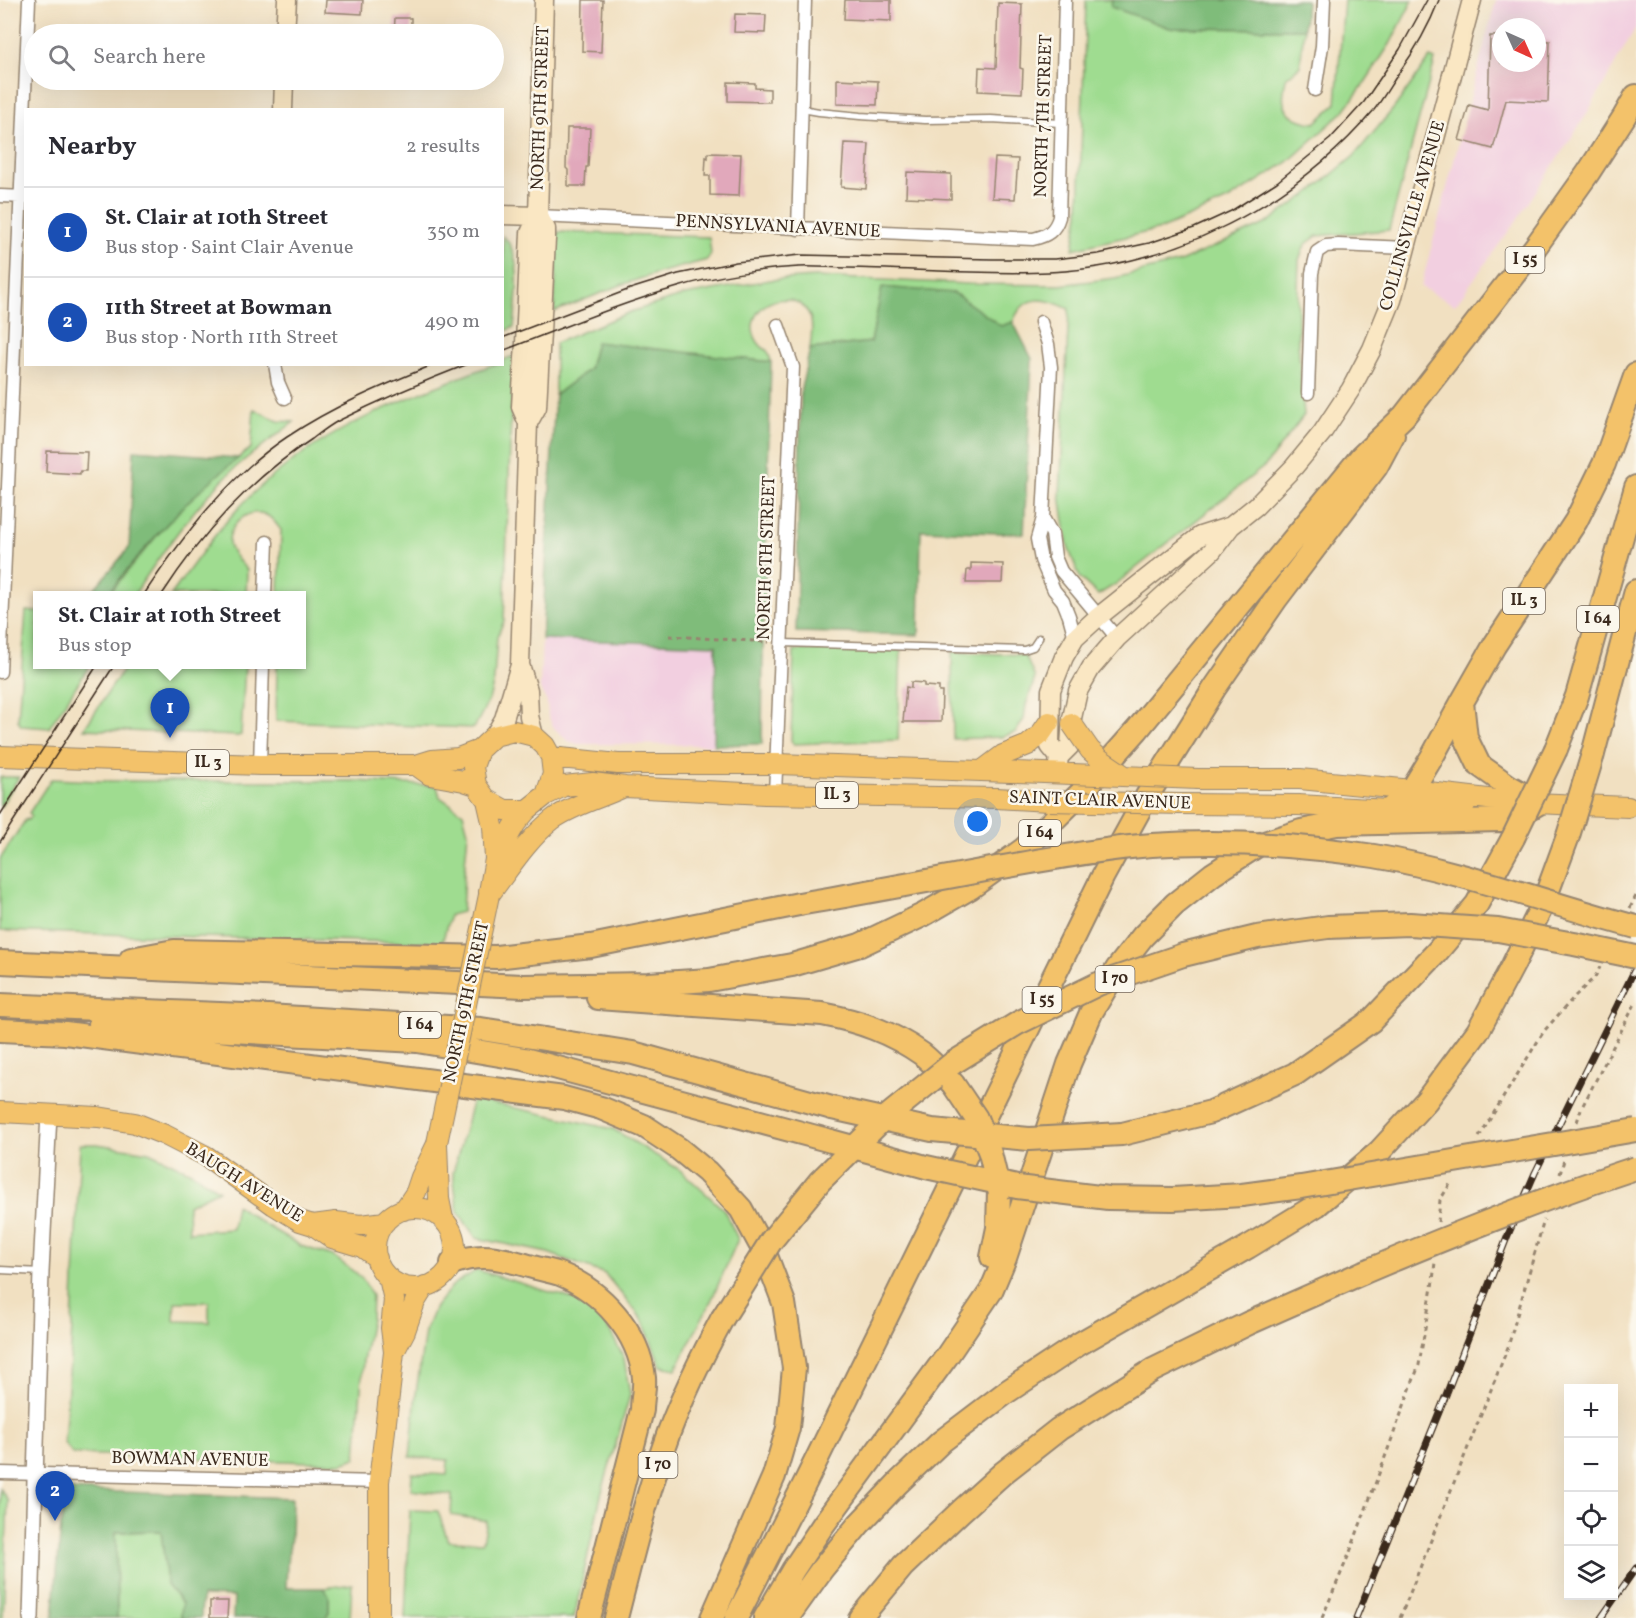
<!DOCTYPE html>
<html lang="en">
<head>
<meta charset="utf-8">
<style>
	:root { --surface:#fff; --page:#f2f2f3; --text:#2b2b33; --muted:#7c7c81; --line:#e1e1e2; --accent:#d93025 }
	body { margin:0; font-family:Vollkorn,serif; background:var(--page); color:var(--text) }
	.controls { position:absolute; right:18px; bottom:18px; display:grid; overflow:hidden; border-radius:0px; box-shadow:0 6px 24px #0002 }
	.controls button { width:54px; height:54px; display:grid; place-items:center; padding:0; border:0; border-bottom:2px solid var(--line); background:var(--surface); color:var(--text); font:30px sans-serif }
	.compass { position:absolute; left:1492px; top:18px; width:54px; height:54px; border-radius:50%; background:var(--surface); box-shadow:0 6px 24px #0002; rotate:135deg }
	.you { position:absolute; left:978px; top:822px; width:21px; height:21px; margin:-15px; border:4px solid #fff; border-radius:50%; background:#1a73e8; box-shadow:0 0 0 9px #1a73e833 }
	.badge { display:grid; place-items:center; width:39px; height:39px; border-radius:50%; background:var(--accent); color:#fff; font-size:20px; font-weight:700 }
	.pin { position:absolute; translate:-50% -50px; filter:drop-shadow(0 2px 3px #0008) }
	.pin::after { content:''; position:absolute; top:32px; width:21px; height:18px; background:inherit; clip-path:polygon(0 0,100% 0,50% 100%) }
	.popup { position:absolute; left:33px; top:591px; width:273px; height:78px; box-sizing:border-box; display:grid; place-content:center; border-radius:0px; background:var(--surface); filter:drop-shadow(0 2px 4px #0005); font-size:20px; white-space:nowrap; color:var(--muted) }
	.popup b { font-size:22px; color:var(--text) }
	.popup::after { content:''; position:absolute; left:50%; top:100%; margin-left:-12px; border:12px solid transparent; border-top-color:var(--surface) }
	.list { margin:0; padding:0; list-style:none }
	h2 { display:flex; justify-content:space-between; align-items:center; height:78px; margin:0; padding:0 24px; font-size:26px }
	h2 small { font-size:20px; font-weight:400; color:var(--muted) }
	.list li { display:grid; grid-template-columns:39px 1fr auto; gap:18px; align-items:center; box-sizing:border-box; height:90px; padding:0 24px; border-top:2px solid var(--line) }
	.list b { display:block; font-size:22px; white-space:nowrap }
	.list p { margin:0; font-size:20px; white-space:nowrap; color:var(--muted) }
	.list em { font-size:20px; font-style:normal; color:var(--muted) }
	.icon { flex:none; width:33px; height:33px; fill:none; stroke:currentColor; stroke-width:2; stroke-linecap:round; stroke-linejoin:round }
	.map { position:relative; flex:none; width:1636px; height:1618px; overflow:hidden }
	.search { position:absolute; background:var(--surface); box-shadow:0 6px 24px #0002; left:24px; top:24px; width:480px; height:66px; display:flex; align-items:center; gap:15px; box-sizing:border-box; padding:0 21px; border-radius:33px; color:var(--muted); font-size:22px }
	.panel { position:absolute; background:var(--surface); box-shadow:0 6px 24px #0002; left:24px; top:108px; width:480px; height:258px; border-radius:0px }
	.map>svg:first-child { display:block }
</style>
</head>
<body>
<div class="map">
<svg width="1636" height="1618" viewBox="0 0 1636 1618">
	<rect width="100%" height="100%" fill="#fbf7ec"/>
	<filter id="ink" filterUnits="userSpaceOnUse"><feTurbulence type="fractalNoise" baseFrequency=".0167" numOctaves="2"/><feDisplacementMap in="SourceGraphic" scale="12" xChannelSelector="R" yChannelSelector="G"/><feConvolveMatrix kernelMatrix="1 2 1 2 8 2 1 2 1" color-interpolation-filters="sRGB"/></filter>
	<filter id="wash" filterUnits="userSpaceOnUse"><feTurbulence type="fractalNoise" baseFrequency=".008" numOctaves="4" result="noise"/><feDisplacementMap in="SourceGraphic" scale="24" xChannelSelector="R" yChannelSelector="G"/><feGaussianBlur stdDeviation="1.35" result="paint"/><feColorMatrix in="noise" values="0 0 0 0 0 0 0 0 0 0 0 0 0 0 0 0 0 1.4 0 .05"/><feComposite in="paint" operator="in"/></filter>
	<g filter="url(#wash)">
		<rect width="100%" height="100%" fill="#f1e0c1"/>
		<!-- built -->
		<path fill="#f2cfe0" fill-rule="evenodd" d="M1496,0h140v27l-51,90 -68,103 -62,85 -34,-18zM1501,27h36v36h-36z
			M542,639l174,6 -2,100 -137,-1 -9,-3 -14,-13 -6,-12 -1,-14 -7,-13z"/>
		<!-- green -->
		<path fill="#9fdc90" stroke="#6d8357" stroke-width="1.5" fill-rule="evenodd" d="M1086,0h26v7l58,21 134,1 -4,37 -14,12c-1,7 -4,18 -2,25 3,14 19,19 31,20l21,-19 8,-104h69l-23,44 -26,40 -21,28 -55,50 -60,38 -67,29 -88,20 6,-35z
			M1430,58l5,2 -46,170 -72,6 -11,8 -4,8 -3,8 -1,29v53l6,73 -38,50 -150,119 -18,11 -18,-17 -12,-31 -8,-52 9,-186c-24,-12 -45,-16 -56,13l-12,4 -47,-33 -83,49 -61,7c1,-9 3,-20 1,-29 -8,-31 -54,-25 -58,5 -1,7 3,16 8,21 2,2 6,4 7,6 1,1 3,9 3,10l-175,-19 -7,26 -34,26v-52l75,-31 55,-17 85,-15 45,-3 154,7 91,1 55,-7 65,-16 85,-38 47,-33 42,-35 40,-48z
			M558,232l151,5 2,17 -4,6 -49,13 -37,12 -67,27z
			M503,236c21,19 13,66 11,91l-11,5z
			M513,356l-9,265 -7,16 -3,43 -5,20 -15,28 -198,-7 1,-56 25,-1v-68l-23,-1 2,-65c-4,-5 -8,-11 -13,-14 -19,-12 -44,12 -38,31 3,9 11,16 17,23l-1,25h-75c29,-40 58,-83 97,-115 66,-56 145,-85 224,-115l10,-1 1,-4z
			M254,409l24,12 16,1c-19,15 -40,29 -59,46 -39,36 -72,83 -101,127l-27,1 66,-80 40,-39 38,-29z
			M26,611l12,1v52l52,1 -41,63 -28,-2 -3,-6z
			M794,650h107l-3,90 -105,4 -2,-4z
			M952,652l73,3 10,23 -9,27 -2,14 -8,13 -14,5 -49,2z
			M126,665h119l-4,70 -3,1 -154,-7z
			M0,777h19l-18,29 -1,-1z
			M51,779l48,2h258l80,5 3,11 23,16 5,19 -4,43 -2,37 -12,3 -8,28 -240,-6 -202,-6v-72l26,-40 2,1 3,-5 -2,-2z
			M473,1099l140,30 67,41 44,40 14,29 -26,60 -36,70 -15,-3 -19,-47 -37,-45 -57,-21 -72,-15 -18,-26 -5,-39z
			M80,1144h17l52,8 44,21 26,17 -31,15 1,27 43,-3 4,-24 31,21 34,20 32,10 29,22 10,18 -1,23 -8,42 -7,97 -14,5 -270,-9 -8,-11 7,-96zM175,1302h34v20l-35,-1z
			M477,1270l106,32 22,20 19,36 6,37 -29,100 -27,123h-169l5,-108 28,1 10,30 35,1 4,-21 -36,-6 1,-20 -41,-5 1,-17 35,2 1,-15 -38,-3 6,-64 9,-62 10,-24 19,-23z
			M0,1488l8,13 -5,117h-3z
			M162,1531l5,54 15,18 -1,15h-64l-1,-86z
			M352,1584l-2,34h-25l4,-6v-16l-6,-8z"/>
		<!-- forest -->
		<path fill="#7fbc7a" stroke="#5d734c" stroke-width="1.5" d="M1112,0h194l-2,29 -134,-1 -59,-21z
			M882,287l72,6 47,33 12,-4 19,37 -8,175 -103,-4 -2,105 -123,-3 5,-243 9,-40 61,-7z
			M596,342l175,20 -8,290 -1,92 -48,1 2,-100 -174,-6 13,-244 34,-26z
			M134,450l105,8c-52,39 -92,87 -132,137h-18l40,-47z
			M64,1490l228,8 -1,39 -4,26 -1,25h37l6,7v17l-4,6h-92l1,-21 -32,-1 -1,22h-20l1,-15 -15,-18 -6,-54 -45,1 1,86h-64z"/>
		<g id="blocks">
			<!-- building -->
			<path fill="#e1a8bb" d="M326,0h37l-1,14 -37,-2z
				M583,0h20l-2,52 -19,-1z
				M845,0h46v21l-47,-2z
				M998,3l24,1 -2,64 3,1 -1,24 -44,-2 1,-24 17,1z
				M735,14l31,1 -1,18 -31,-1z
				M395,18h16v16h-17z
				M1490,36h11v27h36v-23l13,1 -2,61 -42,-2 -13,49 -34,-9 10,-35 19,5z
				M837,79l41,2 -1,24 -40,-1z
				M728,82l27,1v5l15,1v13l-42,-1z
				M567,128h23l-2,39h-2l-1,19h-17v-16l-2,-2z
				M844,143l25,1 -3,45 -25,-2z
				M708,153l33,1 -2,42 -29,-1v-19h-5l1,-19 2,1z
				M995,158l23,1 -3,40 -23,-1z
				M907,172l44,2v25l-45,-2z
				M47,451l40,1 -1,19h-6v3l-34,-2z
				M971,563l32,1 -1,19h-36l1,-13h4z
				M911,682l13,1v3l15,1v5h3l-1,30h-38l3,-35 5,1z
				M210,1601h18l-1,17h-17z"/>
		</g>
	</g>
	<g filter="url(#ink)">
		<use href="#blocks" fill-opacity="0" stroke="#968570" stroke-width="1.5"/>
		<g fill="none" stroke-linecap="round" stroke-linejoin="round">
			<!-- service casing -->
			<g stroke="#968570" stroke-width="9">
				<path id="service" d="M802,109l17,3 41,4 65,4 66,-1 70,4
					M782,643l242,7 9,-3 6,-9
					M0,1270l41,2"/>
			</g>
			<!-- minor casing -->
			<g stroke="#968570" stroke-width="15">
				<path id="minor" d="M1315,90l7,-44 2,-46
					M0,196l26,1
					M538,216l495,23c14,-3 22,-8 26,-22l6,-217
					M798,229l7,-229
					M1041,322l7,22 3,23 -8,151 -6,21 4,21 13,30 9,11 6,15 6,22
					M275,364l3,18 7,16
					M1308,393l4,-120 5,-21 9,-6 12,-1 69,3
					M1043,518l9,16 3,23 6,14 56,67
					M265,596l2,-54
					M0,672l29,-672
					M260,765l3,-101
					M775,794l18,-427 -15,-42
					M0,1473l379,9"/>
			</g>
			<!-- tertiary casing -->
			<g stroke="#968570" stroke-width="18">
				<path id="tertiary" d="M31,1618l10,-346 8,-158"/>
			</g>
			<!-- secondary casing -->
			<g stroke="#968570" stroke-width="21">
				<path id="secondary" d="M285,34l2,-34
					M283,110l1,-30
					M502,215l36,1
					M528,423l9,-16 9,-168v-10l-8,-13
					M520,665l8,25 1,26 5,20
					M494,736l10,-17 16,-54 8,-242 -7,-16 1,-18 3,-46 5,-110 8,-17 6,-216
					M1059,757l-9,-11 1,-56 13,-33 11,-19 23,-21 102,-81 31,-10
					M1057,773l2,-16 11,-11 2,-28 6,-27 13,-23 26,-30 95,-87 19,-25 25,-20 38,-39 28,-34 29,-44 21,-40 20,-49 80,-300"/>
			</g>
			<!-- primary casing -->
			<g stroke="#968570" stroke-width="22">
				<path id="primary" d="M0,756l260,9h156l16,-5 26,-2 21,-8
					M551,757l67,7h159l295,10
					M416,765l14,10 34,6 12,4
					M983,770l20,-15 25,-10 12,-10 9,-13
					M1198,779h102l112,11 101,12 115,5
					M546,795l7,-21 -2,-17 -6,-11 -11,-10 -20,-5 -20,5 -15,14 -6,17 3,18 11,15 18,10h22l19,-15 18,-9 29,-3 32,4 140,7 231,4 53,3
					M487,800l6,26 2,33 -6,33
					M1181,804l117,1 91,5 76,-5
					M495,859l21,-36 11,-13
					M489,895c20,-26 38,-55 63,-75 18,-14 51,-23 72,-33
					M0,1112l98,5 37,6 30,12 41,21 68,49 26,16 13,4 19,13 30,9 15,11
					M437,1143l2,56 4,20
					M375 1248a40 40 0 1 1 80 0a40 40 0 1 1-80 0Z
					M404,1210l12,-18 5,-15 15,-31
					M313,1225l23,-3 25,3 24,-3
					M394,1352l11,-21 10,-29 10,-16
					M379,1618v-136l15,-130 -3,-24 3,-28 -5,-22"/>
			</g>
			<!-- motorway casing -->
			<g stroke="#968570" stroke-width="26">
				<path id="motorway" d="M1556,749l21,-53 59,-209
					M1593,754l43,-163
					M1539,803l-29,-16 -31,-22 -13,-27 -4,-36 32,-56 82,-125 28,-57 32,-90
					M1389,810l23,-20 20,-33 30,-55
					M131,959l43,-8 322,6 95,-11 208,-42
					M0,962l523,24 125,-2 61,-4 83,-15 68,-20 63,-30 47,-27 54,-39 57,-56 56,-63 224,-273 43,-41 132,-170 52,-73 36,-56 12,-21
					M598,998l224,16c37,7 69,18 100,40 11,9 21,20 31,30
					M0,1005l268,11 213,13 152,24 199,55
					M100,1024l317,17 107,18 307,82
					M0,1030l65,3 499,65 37,10 43,18 35,23 28,23 34,37 24,44 19,50 10,65 -6,60 -14,48 -62,142
					M1122,1134l89,-22 84,-38 76,-53 65,-68 41,-49 36,-66
					M992,1257l6,-29 1,-38
					M452,1263c30,-11 48,-5 77,3 10,3 22,5 31,8 42,17 79,58 84,104 1,10 -2,22 -2,32l-53,208
					M616,1618c16,-62 31,-125 53,-186 15,-39 33,-76 53,-113
					M736,1618l70,-137 297,-605 44,-80 67,-107 62,-90 100,-132 17,-32
					M765,1618l28,-48 30,-45 124,-169 44,-65 14,-33 64,-194 22,-51 26,-44 26,-33 32,-32 38,-30 45,-29 43,-14 36,-7 164,-4 21,-7 15,-9
					M787,1618l35,-49 37,-45 39,-41 44,-42 66,-50 71,-47 169,-97 69,-42 62,-53 47,-51 52,-70 35,-66 30,-61 25,-68
					M860,1618l43,-52 58,-55 42,-38 56,-44 94,-59 96,-47 113,-50"/>
			</g>
			<!-- path -->
			<path stroke="#968570" stroke-width="3" stroke-dasharray="4.5 4.5" stroke-linecap="butt" d="M669,636l100,6
				M1630,908l6,-12
				M1577,1122l4,-13 55,-107
				M1479,1137l65,-106 31,-35 20,-19 5,-10
				M1560,1174l4,-14
				M1438,1222l2,-22 12,-19
				M1322,1618l28,-66 69,-187 14,-84 2,-19
				M1400,1618l108,-271 36,-127"/>
			<!-- service -->
			<use href="#service" stroke="#fff" stroke-width="6"/>
			<!-- minor -->
			<use href="#minor" stroke="#fff" stroke-width="12"/>
			<!-- tertiary -->
			<use href="#tertiary" stroke="#fff" stroke-width="15"/>
			<!-- secondary -->
			<use href="#secondary" stroke="#fae7c3" stroke-width="18"/>
			<!-- primary -->
			<use href="#primary" stroke="#f3c26a" stroke-width="20"/>
			<!-- motorway -->
			<use href="#motorway" stroke="#f3c26a" stroke-width="22"/>
			<!-- tram -->
			<path stroke="#3b2a1e" stroke-width="1.5" d="M502,338l128,-49 48,-15 58,-12 64,-7 192,4h63l43,-5 51,-11 45,-15 37,-17 46,-29 53,-43 34,-37 36,-53 27,-49
				M502,351c58,-22 116,-47 176,-64 36,-11 83,-18 121,-20 15,-1 32,1 48,1 67,1 135,7 202,4 126,-6 244,-67 325,-162 9,-11 16,-24 24,-36 16,-22 31,-48 41,-74
				M143,596c39,-59 85,-120 144,-159 46,-31 97,-52 148,-73
				M161,596c41,-63 88,-116 151,-157 8,-6 17,-13 26,-18 42,-21 86,-40 130,-57
				M0,815l98,-151
				M0,842l115,-178"/>
			<!-- rail casing -->
			<g stroke="#3b2a1e" stroke-width="7">
				<path id="rail" d="M1356,1618l88,-218 64,-165 27,-62 101,-206
					M1601,1618l35,-50"/>
			</g>
			<!-- rail -->
			<use href="#rail" stroke="#fbf7ec" stroke-width="4.5" stroke-dasharray="14" stroke-linecap="butt"/>
			<!-- primary-bridge casing -->
			<g stroke="#968570" stroke-width="22" stroke-linecap="butt">
				<path id="primary-bridge" d="M1072,724l18,26 10,9 25,17
					M1072,774l126,5
					M1049,801l132,3
					M437,1143l52,-248"/>
			</g>
			<!-- motorway-bridge casing -->
			<g stroke="#968570" stroke-width="26" stroke-linecap="butt">
				<path id="motorway-bridge" d="M1568,836l25,-82
					M1513,838l43,-89
					M799,904c64,-11 128,-23 192,-35 54,-9 107,-20 161,-24 74,-5 149,0 222,11 89,15 175,48 262,71
					M953,1084l23,34 14,35 9,37
					M832,1108l100,22 97,9 93,-5
					M831,1141l95,26 91,20 91,11 65,1 69,-4 59,-8 335,-57
					M1362,1273c90,-38 181,-75 274,-105
					M722,1319l49,-78 49,-60 59,-58 74,-60 65,-40 80,-39 85,-29 74,-18 71,-10 82,-3 88,6 76,14 62,13"/>
			</g>
			<!-- primary-bridge -->
			<use href="#primary-bridge" stroke="#f3c26a" stroke-width="20"/>
			<!-- motorway-bridge -->
			<use href="#motorway-bridge" stroke="#f3c26a" stroke-width="22"/>
		</g>
	</g>
	<g text-anchor="middle" dominant-baseline="central" stroke-width="5" stroke-linejoin="round" paint-order="stroke">
		<!-- shield labels -->
		<g fill="#fbf7ec" stroke="#75685c" stroke-width="1.5">
			<rect x="1505.5" y="247" width="39" height="26" rx="4.5"/>
			<rect x="1503" y="588" width="42" height="26" rx="4.5"/>
			<rect x="1577" y="606" width="42" height="26" rx="4.5"/>
			<rect x="187" y="750" width="42" height="26" rx="4.5"/>
			<rect x="816" y="782" width="42" height="26" rx="4.5"/>
			<rect x="1019" y="820" width="42" height="26" rx="4.5"/>
			<rect x="1095.5" y="966" width="39" height="26" rx="4.5"/>
			<rect x="1022.5" y="987" width="39" height="26" rx="4.5"/>
			<rect x="399" y="1012" width="42" height="26" rx="4.5"/>
			<rect x="638.5" y="1452" width="39" height="26" rx="4.5"/>
		</g>
		<g font-size="16" font-weight="bold" fill="#3b2a1e">
			<text x="1525" y="260">I 55</text>
			<text x="1524" y="601">IL 3</text>
			<text x="1598" y="619">I 64</text>
			<text x="208" y="763">IL 3</text>
			<text x="837" y="795">IL 3</text>
			<text x="1040" y="833">I 64</text>
			<text x="1115" y="979">I 70</text>
			<text x="1042" y="1000">I 55</text>
			<text x="420" y="1025">I 64</text>
			<text x="658" y="1465">I 70</text>
		</g>
		<!-- street labels -->
		<g font-size="18" fill="#3b2a1e" stroke="#fbf7ec">
			<text transform="translate(541 108) rotate(-88)">NORTH 9TH STREET</text>
			<text transform="translate(1044 116) rotate(-88)">NORTH 7TH STREET</text>
			<text transform="translate(1413 216) rotate(-74)">COLLINSVILLE AVENUE</text>
			<text transform="translate(778 227) rotate(3)">PENNSYLVANIA AVENUE</text>
			<text transform="translate(767 558) rotate(-88)">NORTH 8TH STREET</text>
			<text transform="translate(1100 801) rotate(2)">SAINT CLAIR AVENUE</text>
			<text transform="translate(467 1002) rotate(-78)">NORTH 9TH STREET</text>
			<text transform="translate(244 1183) rotate(32)">BAUGH AVENUE</text>
			<text transform="translate(190 1460) rotate(1)">BOWMAN AVENUE</text>
		</g>
	</g>
</svg>
<div class="controls">
<button>+</button>
<button>−</button>
<button><svg class="icon" aria-label="locate" viewBox="0 0 24 24"><circle cx="12" cy="12" r="6"/><path d="M12 2v4M12 18v4M2 12h4M18 12h4"/></svg></button>
<button><svg class="icon" aria-label="layers" viewBox="0 0 24 24"><path d="M12 4l9 5-9 5-9-5zM3 14l9 5 9-5"/></svg></button>
</div>
<svg class="compass" viewBox="-18 -18 36 36"><path d="M0-13l5 13h-10z" fill="#e53935"/><path d="M0 13l5-13h-10z" fill="#7c7c81"/></svg>
<div class="you"></div>
<div class="pin badge" style="left:170px;top:738px;background:#1a4fb4">1</div>
<div class="popup"><b>St. Clair at 10th Street</b>Bus stop</div>
<div class="pin badge" style="left:55px;top:1521px;background:#1a4fb4">2</div>
<div class="search"><svg class="icon" aria-label="search" viewBox="0 0 24 24"><circle cx="10" cy="10" r="6"/><path d="M15 15l6 6"/></svg>Search here</div>
<section class="panel">
<h2>Nearby<small>2 results</small></h2>
<ul class="list">
<li><span class="badge" style="background:#1a4fb4">1</span><div><b>St. Clair at 10th Street</b><p>Bus stop · Saint Clair Avenue</p></div><em>350 m</em></li>
<li><span class="badge" style="background:#1a4fb4">2</span><div><b>11th Street at Bowman</b><p>Bus stop · North 11th Street</p></div><em>490 m</em></li>
</ul>
</section>
</div>
</body>
</html>
